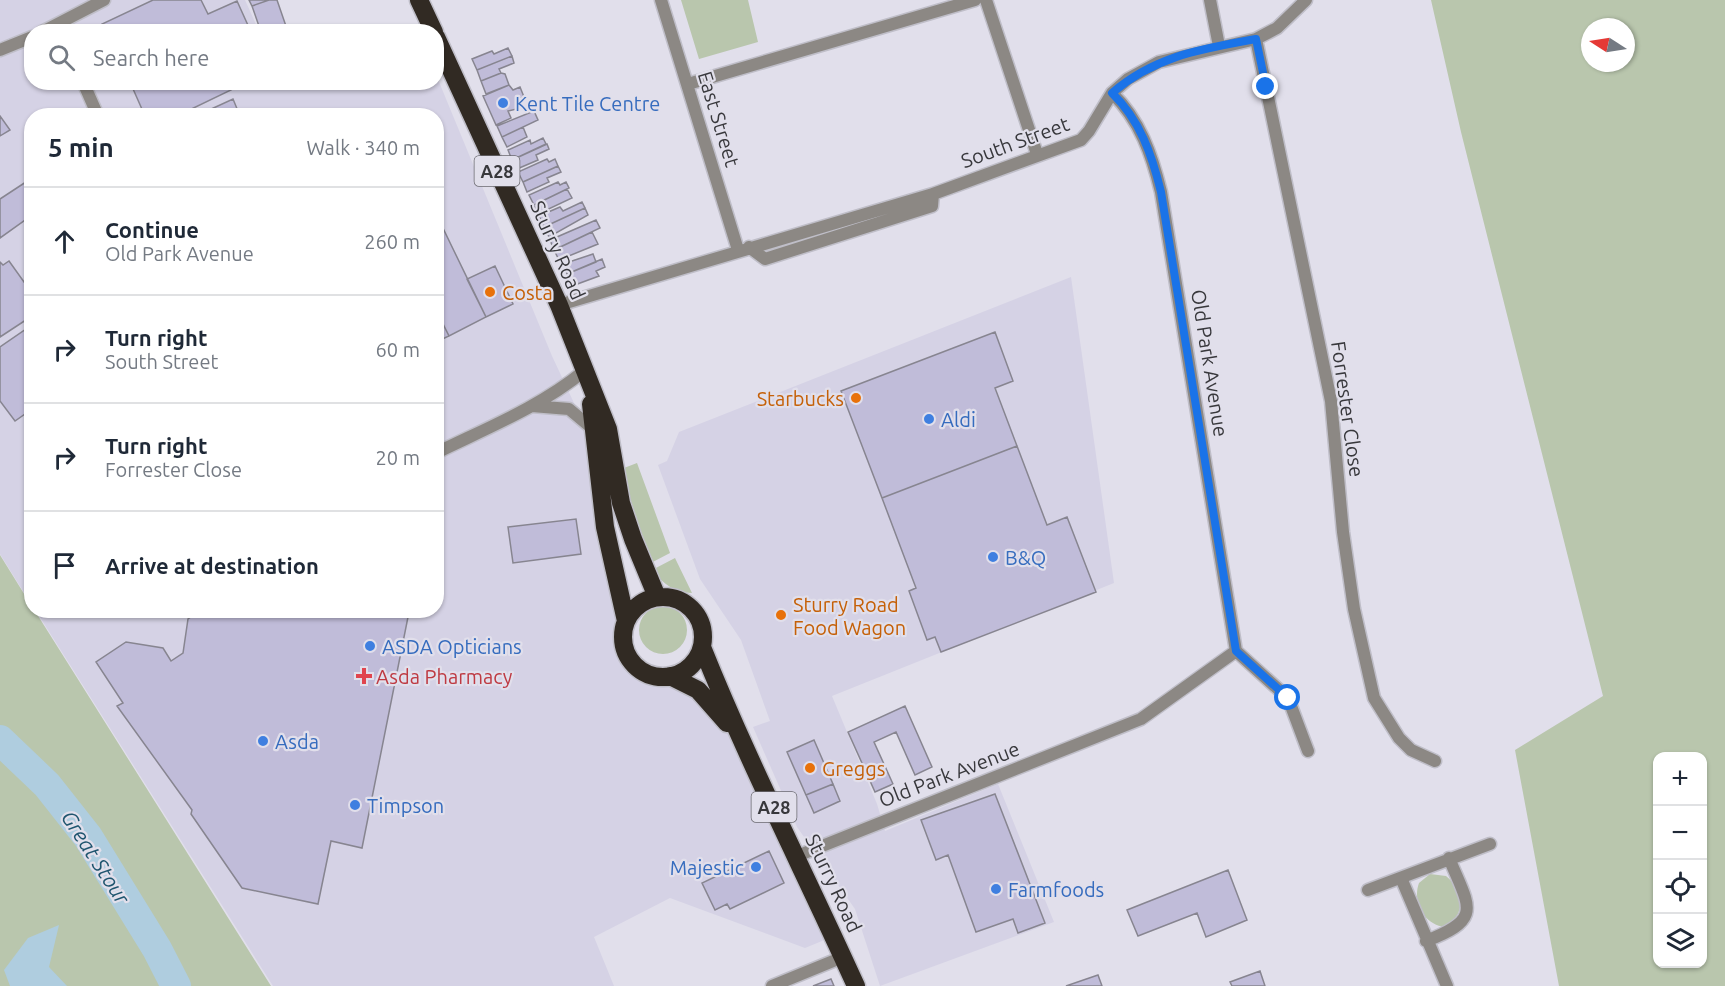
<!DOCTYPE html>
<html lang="en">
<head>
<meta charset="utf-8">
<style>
	:root { --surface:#fff; --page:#f2f2f3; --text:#1f2937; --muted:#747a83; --line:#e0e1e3 }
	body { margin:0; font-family:Ubuntu,sans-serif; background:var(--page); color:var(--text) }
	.controls { position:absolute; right:18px; bottom:18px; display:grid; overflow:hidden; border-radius:12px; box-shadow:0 2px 4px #0004 }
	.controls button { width:54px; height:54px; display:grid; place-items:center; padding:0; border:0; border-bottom:2px solid var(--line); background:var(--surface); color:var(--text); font:30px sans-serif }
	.compass { position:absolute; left:1581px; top:18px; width:54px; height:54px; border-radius:50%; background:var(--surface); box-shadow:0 2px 4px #0004; rotate:282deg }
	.stop { position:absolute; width:18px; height:18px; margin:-14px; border:4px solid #1a73e8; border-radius:50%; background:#fff }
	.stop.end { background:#1a73e8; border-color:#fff; box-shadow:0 2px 6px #0008 }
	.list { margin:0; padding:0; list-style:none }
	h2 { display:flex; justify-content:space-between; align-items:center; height:78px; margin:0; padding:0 24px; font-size:26px }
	h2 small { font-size:20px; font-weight:400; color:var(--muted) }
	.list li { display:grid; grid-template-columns:39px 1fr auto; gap:18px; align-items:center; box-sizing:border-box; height:108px; padding:0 24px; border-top:2px solid var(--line) }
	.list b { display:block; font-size:22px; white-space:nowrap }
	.list p { margin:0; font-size:20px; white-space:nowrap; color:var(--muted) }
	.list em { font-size:20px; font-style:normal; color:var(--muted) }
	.icon { flex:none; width:33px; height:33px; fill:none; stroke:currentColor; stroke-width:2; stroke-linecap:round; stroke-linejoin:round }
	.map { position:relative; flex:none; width:1725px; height:986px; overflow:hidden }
	.search { position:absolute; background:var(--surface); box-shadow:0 2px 4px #0004; left:24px; top:24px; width:420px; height:66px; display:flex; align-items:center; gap:15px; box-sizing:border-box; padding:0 21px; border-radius:24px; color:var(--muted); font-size:22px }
	.panel { position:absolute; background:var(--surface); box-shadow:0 2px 4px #0004; left:24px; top:108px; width:420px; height:510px; border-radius:24px }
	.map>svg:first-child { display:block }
</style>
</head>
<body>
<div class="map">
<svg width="1725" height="986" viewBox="0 0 1725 986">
	<rect width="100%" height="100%" fill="#e1dfeb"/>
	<!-- built -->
	<path fill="#d5d2e5" d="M0,0h245l14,31 -227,1v50h404l1,-5 115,279 44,94 29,175 -2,15 4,14 14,16 14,6h15l67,58 95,199 -10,8 -17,7 -135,-50 -76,39 20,49h-341l-237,-375 400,-1v-494h-404l-1,488 -31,-50z
		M1071,277l43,306 -282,113 45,108 8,27 113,-47 56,138 -174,64 -25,-77 -58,-82 -44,-100 17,-6 -29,-81 -41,-61 -42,-114 9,-4 12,-29z"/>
	<!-- green -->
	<path fill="#b9c6ad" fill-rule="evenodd" d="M681,0h67l10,42 -59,17z
		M1431,0h294v986h-166l-44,-236 88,-54 -142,-564zM1590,27h36v36h-36zM1702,756v208h-44v-208z
		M637,463l33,90 -23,12 -13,-27 -10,-70z
		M0,555l31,50 1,5 3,1 236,375h-271z
		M675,558l17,35c-17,0 -30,-10 -40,-23z
		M639 630a24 24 0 1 1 48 0a24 24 0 1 1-48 0Z
		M1430,874l16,2c19,16 20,38 -1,51 -21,-2 -33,-25 -26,-44z"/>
	<!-- water -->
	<path fill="#afcddf" d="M59,925l-10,42 18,19h38h-95l-6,-16 24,-32z"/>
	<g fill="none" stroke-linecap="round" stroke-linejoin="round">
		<!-- river -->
		<path stroke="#afcddf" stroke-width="30" d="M0,740l47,45 41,52 69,112 19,37"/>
	</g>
	<!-- building -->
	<path fill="#c0bcd9" stroke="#878590" stroke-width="1.5" d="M153,0h48l7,14 29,-13 14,31h-145l-4,-8z
		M249,0h20l-17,6z
		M269,0h8l11,32h-27l-9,-26z
		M508,48l4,8 -35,14 -5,-11 20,-8 2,3z
		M512,56l2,7 -15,6 2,4 -20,8 -4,-11z
		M501,73l4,1 4,11 -23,9 -5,-13z
		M130,82h97l4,8 -54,26h-32z
		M509,85l4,5 7,-3 4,10 -6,2 3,9 -13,3 3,7 -15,7 -13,-29z
		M233,99l7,17h-44z
		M534,111l4,9 -36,17 -5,-11z
		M0,116l10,14 -10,6z
		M523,127l4,10 -20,10 -5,-10z
		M543,138l3,6 -34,16 -4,-10 22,-10 1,4z
		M547,144l2,5 -13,6 2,5 -21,9 -5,-9z
		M547,159l2,3 6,-3 3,7 -35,16 -5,-10z
		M558,166l3,6 -14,6 2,4 -22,10 -4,-10z
		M32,178v37l-32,23v-39z
		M558,182l2,3 6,-3 3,6 -35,17 -5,-10z
		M567,189l5,9 -34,16 -4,-9z
		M582,202l3,6 -41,19 -5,-11 21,-9 3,4z
		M585,208l3,7 -39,22 -5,-10z
		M596,220l4,8 -46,22 -4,-10z
		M440,222l46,95 -37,19 -13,-26v-87z
		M592,232l6,12 -39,16 -5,-10z
		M593,254l3,8 -29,12 -4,-10z
		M602,259l3,8 -9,4 3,5 -27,10 -5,-12z
		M9,261l15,21 8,-5v39l-32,21v-75l3,3z
		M495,266l18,38 -27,13 -19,-38z
		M436,310l13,26 -13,6z
		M32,325v84l-17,12 -15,-20v-54z
		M995,332l18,49 -18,7 22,58 -135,52 -41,-107z
		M1017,446l30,79 20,-8 29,75 -155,60 -6,-15 -8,3 -18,-49 7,-3 -34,-90z
		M576,519l5,35 -68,9 -5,-36z
		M201,610l13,3v-3h165l29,7 -46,231 -31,-7 -13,63 -76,-16 -51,-74 1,-4 -75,-104 6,-3 -27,-41 30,-20 37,6 8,13 12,-8 5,-34z
		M905,706l27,61 -17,8 -19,-43 -22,10 19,42 -18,8 -27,-60z
		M814,740l19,44 -27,11 -19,-43z
		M833,784l7,17 -26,12 -8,-18z
		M995,794l50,129 -27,10 -5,-14 -37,13 -28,-77 -12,5 -15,-40z
		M769,851l15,32 -54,26 -3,-5 -12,6 -13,-27z
		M1228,870l19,50 -41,17 -9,-24 -59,23 -11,-26z
		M1260,971l5,15h-33l-2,-4z
		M1098,975l4,11h-36z
		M831,979l3,7h-21z"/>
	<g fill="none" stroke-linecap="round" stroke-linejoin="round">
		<!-- street casing -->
		<g stroke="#bfbec8" stroke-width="15">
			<path id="street" d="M661,0l77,250
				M986,0l51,154
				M1210,0l9,46
				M42,32l62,-32
				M1256,39l75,362 12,131 11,77 20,89 25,40 12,12 24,11
				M0,50l32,-13
				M83,82l15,34
				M688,84l287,-84
				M749,247l16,12 167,-53 1,-12
				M559,305l374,-111 148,-54 8,-9 23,-38 16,-14 31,-17 97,-23 21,-11 29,-28
				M532,406l37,3 25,21
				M436,453c51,-25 104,-46 148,-82
				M1236,651l52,47 20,53
				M797,856l344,-137 95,-68 -75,-459c-9,-37 -21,-72 -49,-99
				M1401,878l46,108
				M1368,890l122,-46
				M1426,941c58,-22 43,-34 23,-83
				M772,986l71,-29"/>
		</g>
		<!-- highway casing -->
		<g stroke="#bfbec8" stroke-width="21">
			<path id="highway" d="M419,0l15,32
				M436,37l123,268 49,124 13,74 12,36 24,58
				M591,404l14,123 21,94
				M623 637a40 40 0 1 1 80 0a40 40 0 1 1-80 0Z
				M702,647c46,115 103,226 154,339
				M670,676l28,14 29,33"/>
		</g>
		<!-- street -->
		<use href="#street" stroke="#8c8884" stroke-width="12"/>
		<!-- highway -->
		<use href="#highway" stroke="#312a23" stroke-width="18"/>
	</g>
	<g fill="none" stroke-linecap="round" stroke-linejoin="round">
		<!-- route -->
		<path stroke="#1a73e8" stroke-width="8" d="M1266,87l-10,-48c-55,10 -101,17 -144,54 28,27 40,62 49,99l75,459 52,47"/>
	</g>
	<!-- markers -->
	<g fill="#3f7fe0" stroke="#e1dfeb" stroke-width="2">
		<circle cx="503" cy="103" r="6"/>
		<circle cx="929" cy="419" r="6"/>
		<circle cx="993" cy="557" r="6"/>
		<circle cx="370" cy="646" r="6"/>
		<circle cx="263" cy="741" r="6"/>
		<circle cx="355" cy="805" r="6"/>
		<circle cx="756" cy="867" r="6"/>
		<circle cx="996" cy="889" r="6"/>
	</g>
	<g fill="#e8710a" stroke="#e1dfeb" stroke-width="2">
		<circle cx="490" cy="292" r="6"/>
		<circle cx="856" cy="398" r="6"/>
		<circle cx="781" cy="615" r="6"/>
		<circle cx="810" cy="768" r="6"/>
	</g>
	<path fill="#e0444e" stroke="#e1dfeb" stroke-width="2" d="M361 667h6v6h6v6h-6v6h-6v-6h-6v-6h6z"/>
	<g text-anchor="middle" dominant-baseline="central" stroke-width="4.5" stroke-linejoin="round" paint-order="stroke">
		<!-- shield labels -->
		<g fill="#e1dfeb" stroke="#6b6a70" stroke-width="1.5">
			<rect x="474.5" y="156" width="45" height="30" rx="4.5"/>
			<rect x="751.5" y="792" width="45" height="30" rx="4.5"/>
		</g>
		<g font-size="18" font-weight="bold" fill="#38383c">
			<text x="497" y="171">A28</text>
			<text x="774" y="807">A28</text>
		</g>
		<!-- shop labels -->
		<g font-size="20" fill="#366cbe" stroke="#e1dfeb" text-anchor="start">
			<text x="515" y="103">Kent Tile Centre</text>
			<text x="941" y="419">Aldi</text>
			<text x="1005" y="557">B&amp;Q</text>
			<text x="382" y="646">ASDA Opticians</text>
			<text x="275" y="741">Asda</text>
			<text x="367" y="805">Timpson</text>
			<text x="744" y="867" text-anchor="end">Majestic</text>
			<text x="1008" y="889">Farmfoods</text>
		</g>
		<!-- street labels -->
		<g font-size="20" fill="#38383c" stroke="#e1dfeb">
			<text transform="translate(719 119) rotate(73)">East Street</text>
			<text transform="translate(1015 142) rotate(-20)">South Street</text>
			<text transform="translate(558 250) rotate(66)">Sturry Road</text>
			<text transform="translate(1210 363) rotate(81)">Old Park Avenue</text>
			<text transform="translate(1348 409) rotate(82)">Forrester Close</text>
			<text transform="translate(949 774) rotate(-21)">Old Park Avenue</text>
			<text transform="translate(834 883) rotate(65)">Sturry Road</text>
		</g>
		<!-- food labels -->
		<g font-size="20" fill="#c56008" stroke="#e1dfeb" text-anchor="start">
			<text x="502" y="292">Costa</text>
			<text x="844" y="398" text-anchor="end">Starbucks</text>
			<text x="793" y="604">Sturry Road<tspan x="793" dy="23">Food Wagon</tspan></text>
			<text x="822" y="768">Greggs</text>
		</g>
		<!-- health labels -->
		<g font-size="20" fill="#be3a42" stroke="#e1dfeb" text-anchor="start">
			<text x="376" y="676">Asda Pharmacy</text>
		</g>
		<!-- water labels -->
		<g font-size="21" font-style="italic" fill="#1f556f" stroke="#e1dfeb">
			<text transform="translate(96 857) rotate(57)">Great Stour</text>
		</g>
	</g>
</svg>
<div class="controls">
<button>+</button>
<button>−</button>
<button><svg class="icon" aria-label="locate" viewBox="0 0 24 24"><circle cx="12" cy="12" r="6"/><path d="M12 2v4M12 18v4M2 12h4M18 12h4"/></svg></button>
<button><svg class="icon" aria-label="layers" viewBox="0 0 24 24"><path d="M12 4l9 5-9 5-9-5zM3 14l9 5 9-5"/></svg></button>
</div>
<svg class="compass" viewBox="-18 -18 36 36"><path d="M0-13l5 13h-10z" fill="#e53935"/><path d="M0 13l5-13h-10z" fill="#747a83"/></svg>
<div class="stop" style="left:1288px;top:698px"></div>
<div class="stop end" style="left:1266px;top:87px"></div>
<div class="search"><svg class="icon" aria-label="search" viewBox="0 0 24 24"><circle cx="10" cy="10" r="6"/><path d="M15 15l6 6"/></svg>Search here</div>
<section class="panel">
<h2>5 min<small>Walk · 340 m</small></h2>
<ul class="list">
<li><svg class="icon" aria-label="ahead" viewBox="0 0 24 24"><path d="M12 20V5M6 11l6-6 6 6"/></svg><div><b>Continue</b><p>Old Park Avenue</p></div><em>260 m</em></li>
<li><svg class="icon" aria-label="right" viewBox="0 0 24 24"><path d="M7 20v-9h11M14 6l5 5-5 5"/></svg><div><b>Turn right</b><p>South Street</p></div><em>60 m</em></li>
<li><svg class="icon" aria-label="right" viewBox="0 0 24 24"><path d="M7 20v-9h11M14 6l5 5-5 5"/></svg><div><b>Turn right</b><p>Forrester Close</p></div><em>20 m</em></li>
<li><svg class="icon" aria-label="arrive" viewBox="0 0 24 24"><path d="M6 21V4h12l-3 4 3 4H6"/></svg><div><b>Arrive at destination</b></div></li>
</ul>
</section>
</div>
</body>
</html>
